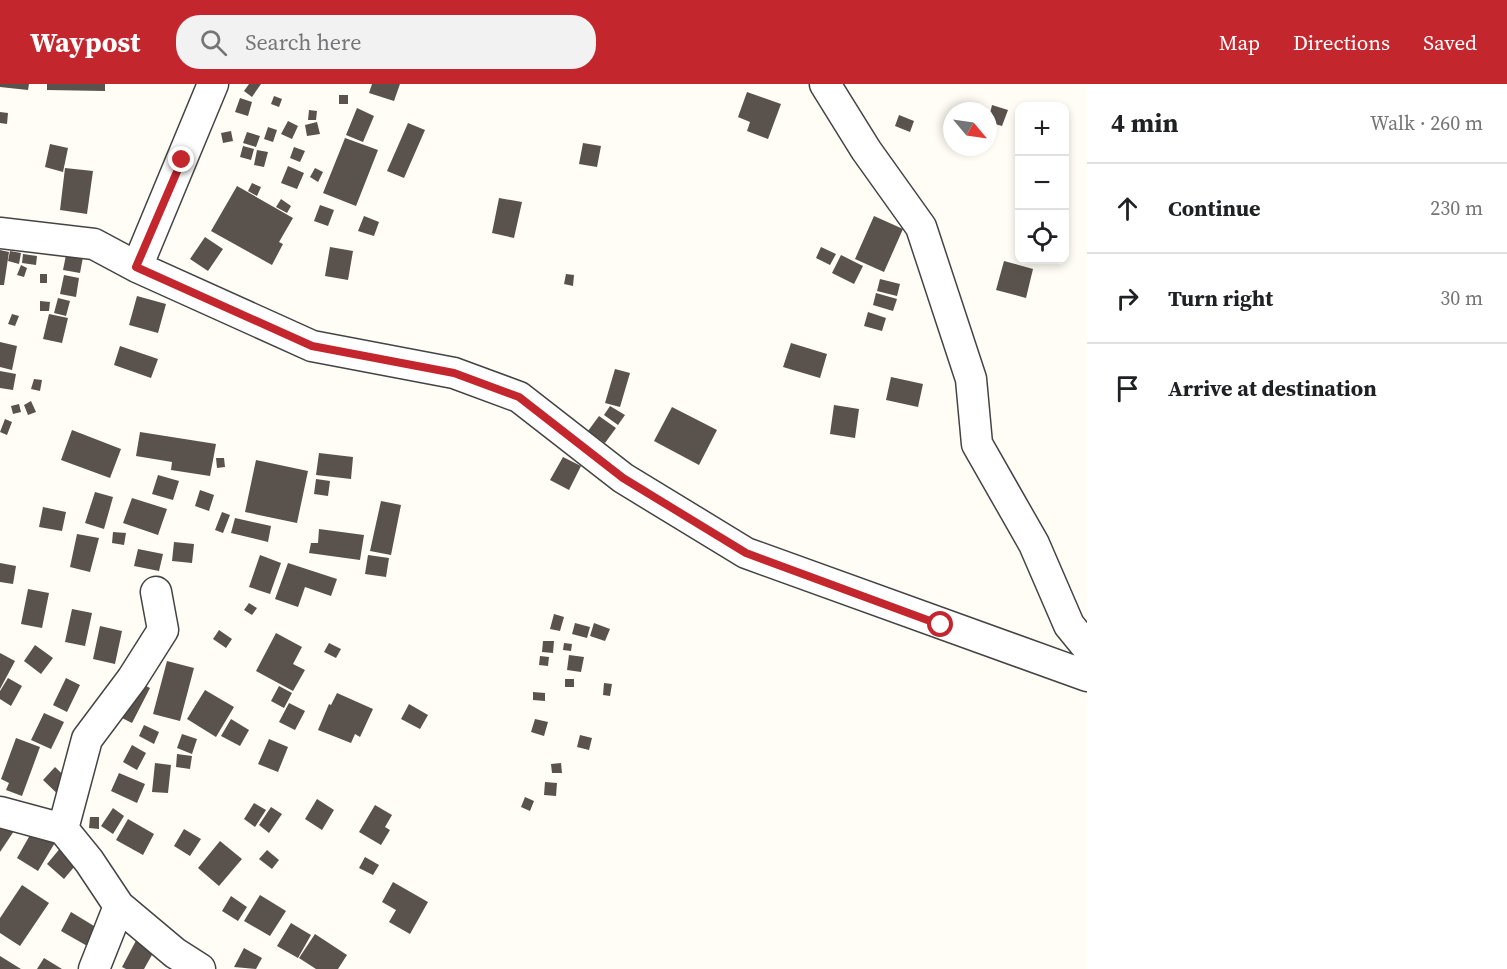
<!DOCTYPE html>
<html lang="en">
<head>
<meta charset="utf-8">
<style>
	:root { --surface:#fff; --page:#f2f2f2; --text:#202124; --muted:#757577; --line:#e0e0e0; --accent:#c4262e }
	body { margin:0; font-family:"Source Serif 4",serif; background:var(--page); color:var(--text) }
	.controls { position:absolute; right:18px; top:18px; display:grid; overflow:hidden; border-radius:12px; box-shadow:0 3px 9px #0003 }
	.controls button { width:54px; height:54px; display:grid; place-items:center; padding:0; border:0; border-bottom:2px solid var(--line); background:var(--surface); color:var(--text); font:30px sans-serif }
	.compass { position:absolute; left:943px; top:18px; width:54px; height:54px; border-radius:50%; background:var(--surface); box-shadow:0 3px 9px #0003; rotate:119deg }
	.stop { position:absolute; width:18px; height:18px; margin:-14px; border:4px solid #c4262e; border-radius:50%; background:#fff }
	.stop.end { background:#c4262e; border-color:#fff; box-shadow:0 2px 6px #0008 }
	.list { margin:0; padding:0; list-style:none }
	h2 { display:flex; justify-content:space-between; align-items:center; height:78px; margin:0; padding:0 24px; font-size:26px }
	h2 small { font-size:20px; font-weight:400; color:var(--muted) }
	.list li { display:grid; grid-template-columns:39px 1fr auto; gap:18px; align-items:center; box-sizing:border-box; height:90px; padding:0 24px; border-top:2px solid var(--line) }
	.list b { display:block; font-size:22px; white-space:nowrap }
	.list em { font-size:20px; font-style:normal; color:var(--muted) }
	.icon { flex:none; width:33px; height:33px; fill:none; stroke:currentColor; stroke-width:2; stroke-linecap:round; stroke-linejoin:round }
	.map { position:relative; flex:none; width:1087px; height:885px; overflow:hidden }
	header { display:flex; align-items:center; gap:36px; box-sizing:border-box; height:84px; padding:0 30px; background:var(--accent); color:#fff }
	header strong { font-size:28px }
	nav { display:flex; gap:33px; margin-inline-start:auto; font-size:21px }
	.search { width:420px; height:54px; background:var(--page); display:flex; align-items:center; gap:15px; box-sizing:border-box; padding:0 21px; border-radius:24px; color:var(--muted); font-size:22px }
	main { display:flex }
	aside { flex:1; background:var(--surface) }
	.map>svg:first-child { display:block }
</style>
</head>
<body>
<header>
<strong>Waypost</strong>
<div class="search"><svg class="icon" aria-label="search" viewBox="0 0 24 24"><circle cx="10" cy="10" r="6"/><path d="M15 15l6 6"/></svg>Search here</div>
<nav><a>Map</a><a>Directions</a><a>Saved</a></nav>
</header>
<main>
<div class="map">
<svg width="1087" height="885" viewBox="0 0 1087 885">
	<rect width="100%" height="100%" fill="#fffdf5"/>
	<!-- building -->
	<path fill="#5a524d" d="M0,0h29l-1,6 -28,-3z
		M47,0h58v7l-58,-1z
		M249,0h12l-9,13 -8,-6z
		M372,0h28l-6,17 -25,-8z
		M747,8l34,12 -13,35 -21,-8 3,-9 -12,-5z
		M339,11h9v9h-9z
		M274,12l8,3 -3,8 -8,-3z
		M240,14l12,4 -4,14 -13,-4z
		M992,21l16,5 -6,16 -14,-4z
		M357,24l17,8 -11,26 -17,-7z
		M309,26l8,1 -1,9h-8z
		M0,28l8,1 -1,11 -7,-1z
		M899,31l15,6 -4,11 -15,-6z
		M288,37l10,5 -6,13 -11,-5z
		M317,38l3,12 -13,2 -2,-11z
		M408,39l17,7 -21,48 -17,-7z
		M268,43l9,3 -4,12 -9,-3z
		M231,47l2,10 -10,2 -2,-10z
		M247,48l13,4 -4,11 -13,-4z
		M345,54l33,12 -22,56 -33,-13z
		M583,59l18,3 -4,21 -18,-3z
		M50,60l18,4 -5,24 -18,-5z
		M243,62l11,3 -3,11 -11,-3z
		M294,63l11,4 -5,11 -10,-4z
		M257,66l11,2 -4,15 -10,-2z
		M288,82l16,7 -7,16 -16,-6z
		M65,84l28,3 -6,43 -27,-4z
		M315,84l8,4 -5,10 -8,-5z
		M252,99l9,4 -4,9 -9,-5z
		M237,102l56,32 -14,24 4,2 -11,21 -61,-34z
		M499,114l23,4 -8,36 -22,-5z
		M281,115l10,7 -4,7 -11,-6z
		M320,121l14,5 -6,16 -14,-5z
		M364,132l15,6 -5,14 -16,-5z
		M874,132l29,13 -19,43 -29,-13z
		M205,153l18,12 -15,22 -18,-12z
		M330,163l23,4 -5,29 -23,-4z
		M821,163l15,7 -6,11 -14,-7z
		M0,166l9,2 -5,33h-4z
		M10,167l11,2 -2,11 -11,-3z
		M23,170l14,2 -1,9 -14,-2z
		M66,171l17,2 -3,16 -17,-3z
		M841,171l22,11 -9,18 -22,-11z
		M1004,177l29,8 -7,29 -30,-8z
		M21,181l6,3 -3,9 -7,-2z
		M40,190h7v9h-7z
		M566,190l8,1 -1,11 -9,-2z
		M64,191l15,3 -3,19 -16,-3z
		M880,195l20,5 -3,12 -20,-5z
		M876,209l21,6 -4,12 -20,-6z
		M137,212l29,8 -8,29 -29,-8z
		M58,214l12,3 -4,15 -12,-3z
		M40,217l10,1 -1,9h-9z
		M868,228l18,6 -4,13 -18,-5z
		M12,230l7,2 -4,10 -7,-2z
		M49,230l19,4 -6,25 -19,-4z
		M0,258l17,4 -5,24 -12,-3z
		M791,259l36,11 -7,24 -37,-11z
		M120,262l38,13 -7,19 -37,-13z
		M615,285l15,4 -10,34 -15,-4z
		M0,287l16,3 -3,16 -13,-2z
		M891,293l32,7 -5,23 -32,-7z
		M34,295l8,1 -2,11 -9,-2z
		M31,317l5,11 -8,3 -4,-10z
		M19,320l2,8 -8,2 -2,-8z
		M834,321l25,4 -4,29 -25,-4z
		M610,322l15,9 -7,10 -14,-10z
		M672,323l45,23 -18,35 -45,-24z
		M599,332l17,12 -11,15 -17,-12z
		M5,335l7,3 -5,13 -7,-3z
		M72,346l49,19 -11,29 -49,-18z
		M140,348l76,12 -6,32 -39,-6 1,-8 -36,-6z
		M319,369l34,4 -2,22 -35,-4z
		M563,373l18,9 -12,24 -19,-10z
		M216,374h8l1,9 -8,1z
		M256,376l52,11 -11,52 -52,-11z
		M158,391l21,6 -6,19 -21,-6z
		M316,395l14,2 -2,15 -14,-2z
		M200,406l14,5 -5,16 -14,-5z
		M95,408l18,5 -9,32 -19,-6z
		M132,414l35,11 -9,26 -35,-12z
		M381,417l20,4 -10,50 -21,-4z
		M43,423l23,5 -4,19 -23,-4z
		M222,428l8,3 -7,18 -8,-3z
		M235,434l36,8 -3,16 -37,-9z
		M319,445l45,6 -4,25 -51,-7 2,-10h7z
		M113,448l13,1 -2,12 -12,-2z
		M77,450l22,4 -9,34 -20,-5z
		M174,458l20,2 -2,19 -20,-2z
		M138,465l25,5 -4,17 -25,-5z
		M260,471l21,8 -11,31 -21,-7z
		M368,471l21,3 -3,19 -21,-3z
		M0,479l16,3 -3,18 -13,-2z
		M288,479l49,16 -6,17 -26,-9 -7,20 -23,-8z
		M28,505l21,4 -7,35 -21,-4z
		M249,519l8,5 -5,7 -8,-5z
		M72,525l20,4 -7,33 -20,-4z
		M554,530l10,3 -4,14 -10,-2z
		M575,539l15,4 -3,11 -15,-4z
		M594,539l16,6 -5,12 -15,-5z
		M100,542l22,5 -7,33 -22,-5z
		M219,546l13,9 -6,9 -13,-9z
		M276,549l26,14 -9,17 12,6 -12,21 -37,-20z
		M543,557h11l-1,12 -11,-1z
		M329,559l12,6 -5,9 -12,-6z
		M564,559l8,1 -1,7 -8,-1z
		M35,561l18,13 -12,16 -17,-13z
		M0,569l15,8 -15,28z
		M569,571l15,2 -3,15 -14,-2z
		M540,572l9,1 -1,9 -9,-1z
		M167,577l27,7 -14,53 -27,-7z
		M8,594l14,8 -11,20 -11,-7v-8z
		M66,594l14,7 -13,27 -14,-7z
		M565,595h9v8h-9z
		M134,596l16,8 -18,35 -16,-8z
		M604,599l8,1 -2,12 -7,-1z
		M279,602l13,7 -8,15 -13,-7z
		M205,606l29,17 -18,30 -29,-18z
		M533,608l12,1v8l-12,-1z
		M337,609l36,16 -13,28 -5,-3 -4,9 -33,-13 11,-26 2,1z
		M289,619l16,8 -10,19 -16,-8z
		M409,620l19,11 -8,14 -19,-10z
		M44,629l20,9 -13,27 -20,-9z
		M231,635l18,11 -9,16 -19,-10z
		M535,635l13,3 -4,14 -13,-4z
		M144,641l15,7 -5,12 -15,-8z
		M182,650l15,5 -5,15 -15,-6z
		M580,651l12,3 -3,12 -12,-3z
		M16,654l24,9 -18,49 -16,-6 3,-7 -8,-4z
		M269,655l19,8 -10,25 -20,-8z
		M132,661l14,8 -9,17 -14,-8z
		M177,670l15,2 -2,13 -14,-2z
		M155,679l16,2 -3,28 -16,-1z
		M561,679l1,10h-10l-1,-9z
		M55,683l21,20 -12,13 -21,-20z
		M119,689l26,11 -8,19 -26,-12z
		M545,698l12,1 -1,13 -12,-1z
		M525,713l9,4 -4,10 -9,-4z
		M317,715l17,11 -12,20 -17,-11z
		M254,719l12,7 -11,17 -11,-8z
		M375,721l17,10 -7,12 5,3 -9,15 -22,-13z
		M271,723l11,7 -13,19 -10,-8z
		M113,724l11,8 -11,18 -12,-8z
		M90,733h9v12l-10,-1z
		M128,735l26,15 -11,21 -27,-15z
		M0,738l14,9 -14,21z
		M34,744l22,13 -18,30 -21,-13z
		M184,745l17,10 -11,17 -16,-10z
		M220,757l22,18 -23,27 -21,-18z
		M62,762l17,15 -15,18 -17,-15z
		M267,766l12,10 -7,9 -13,-10z
		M365,773l14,8 -6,10 -14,-7z
		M393,798l35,20 -18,32 -21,-12 7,-12 -14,-8z
		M22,801l27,18 -29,43 -20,-13v-15z
		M260,811l26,16 -16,25 -26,-15z
		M231,812l16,11 -9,14 -16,-10z
		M71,828l28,17 -10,18 -28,-16z
		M291,839l20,12 -13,23 -21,-12z
		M315,850l32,21 -9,14h-22l-17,-11z
		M139,851l18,11 -13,23h-18l-4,-2z
		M244,864l18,10 -6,11 -22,-2z
		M0,872l21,13h-21z
		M44,874l18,11h-25z"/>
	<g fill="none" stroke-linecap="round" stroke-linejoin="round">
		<!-- minor casing -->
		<g stroke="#444" stroke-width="33">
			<path id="minor" d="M825,0l41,66 55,77 50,152 6,65 57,100 35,81 18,22
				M0,149l94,11 43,23 175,79 142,27 65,24 104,81 123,75 341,123
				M137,183l76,-183
				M0,728l63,17 26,32 30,45 56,47 25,16
				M63,745l24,-90 45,-60 31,-49 -7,-38
				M94,885l25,-63"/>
		</g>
		<!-- minor -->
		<use href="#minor" stroke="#fff" stroke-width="30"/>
	</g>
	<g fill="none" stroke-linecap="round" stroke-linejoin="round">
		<!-- route -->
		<path stroke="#c4262e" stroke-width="8" d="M182,76l-46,107 176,79 142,27 65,24 104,81 123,75 195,72"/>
	</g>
</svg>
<div class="controls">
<button>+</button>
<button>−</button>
<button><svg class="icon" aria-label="locate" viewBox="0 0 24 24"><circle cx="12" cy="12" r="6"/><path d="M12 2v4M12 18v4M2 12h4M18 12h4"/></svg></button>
</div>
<svg class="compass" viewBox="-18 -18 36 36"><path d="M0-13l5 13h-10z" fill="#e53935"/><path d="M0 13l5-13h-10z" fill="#757577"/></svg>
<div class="stop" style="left:941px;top:541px"></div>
<div class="stop end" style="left:182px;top:76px"></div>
</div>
<aside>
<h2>4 min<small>Walk · 260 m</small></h2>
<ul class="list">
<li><svg class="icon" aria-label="ahead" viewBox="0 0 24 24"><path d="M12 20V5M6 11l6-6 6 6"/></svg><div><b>Continue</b></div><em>230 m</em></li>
<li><svg class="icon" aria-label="right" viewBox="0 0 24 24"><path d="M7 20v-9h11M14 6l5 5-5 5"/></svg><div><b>Turn right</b></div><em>30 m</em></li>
<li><svg class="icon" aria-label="arrive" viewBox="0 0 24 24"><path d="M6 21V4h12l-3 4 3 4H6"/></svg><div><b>Arrive at destination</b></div></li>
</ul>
</aside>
</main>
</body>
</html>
